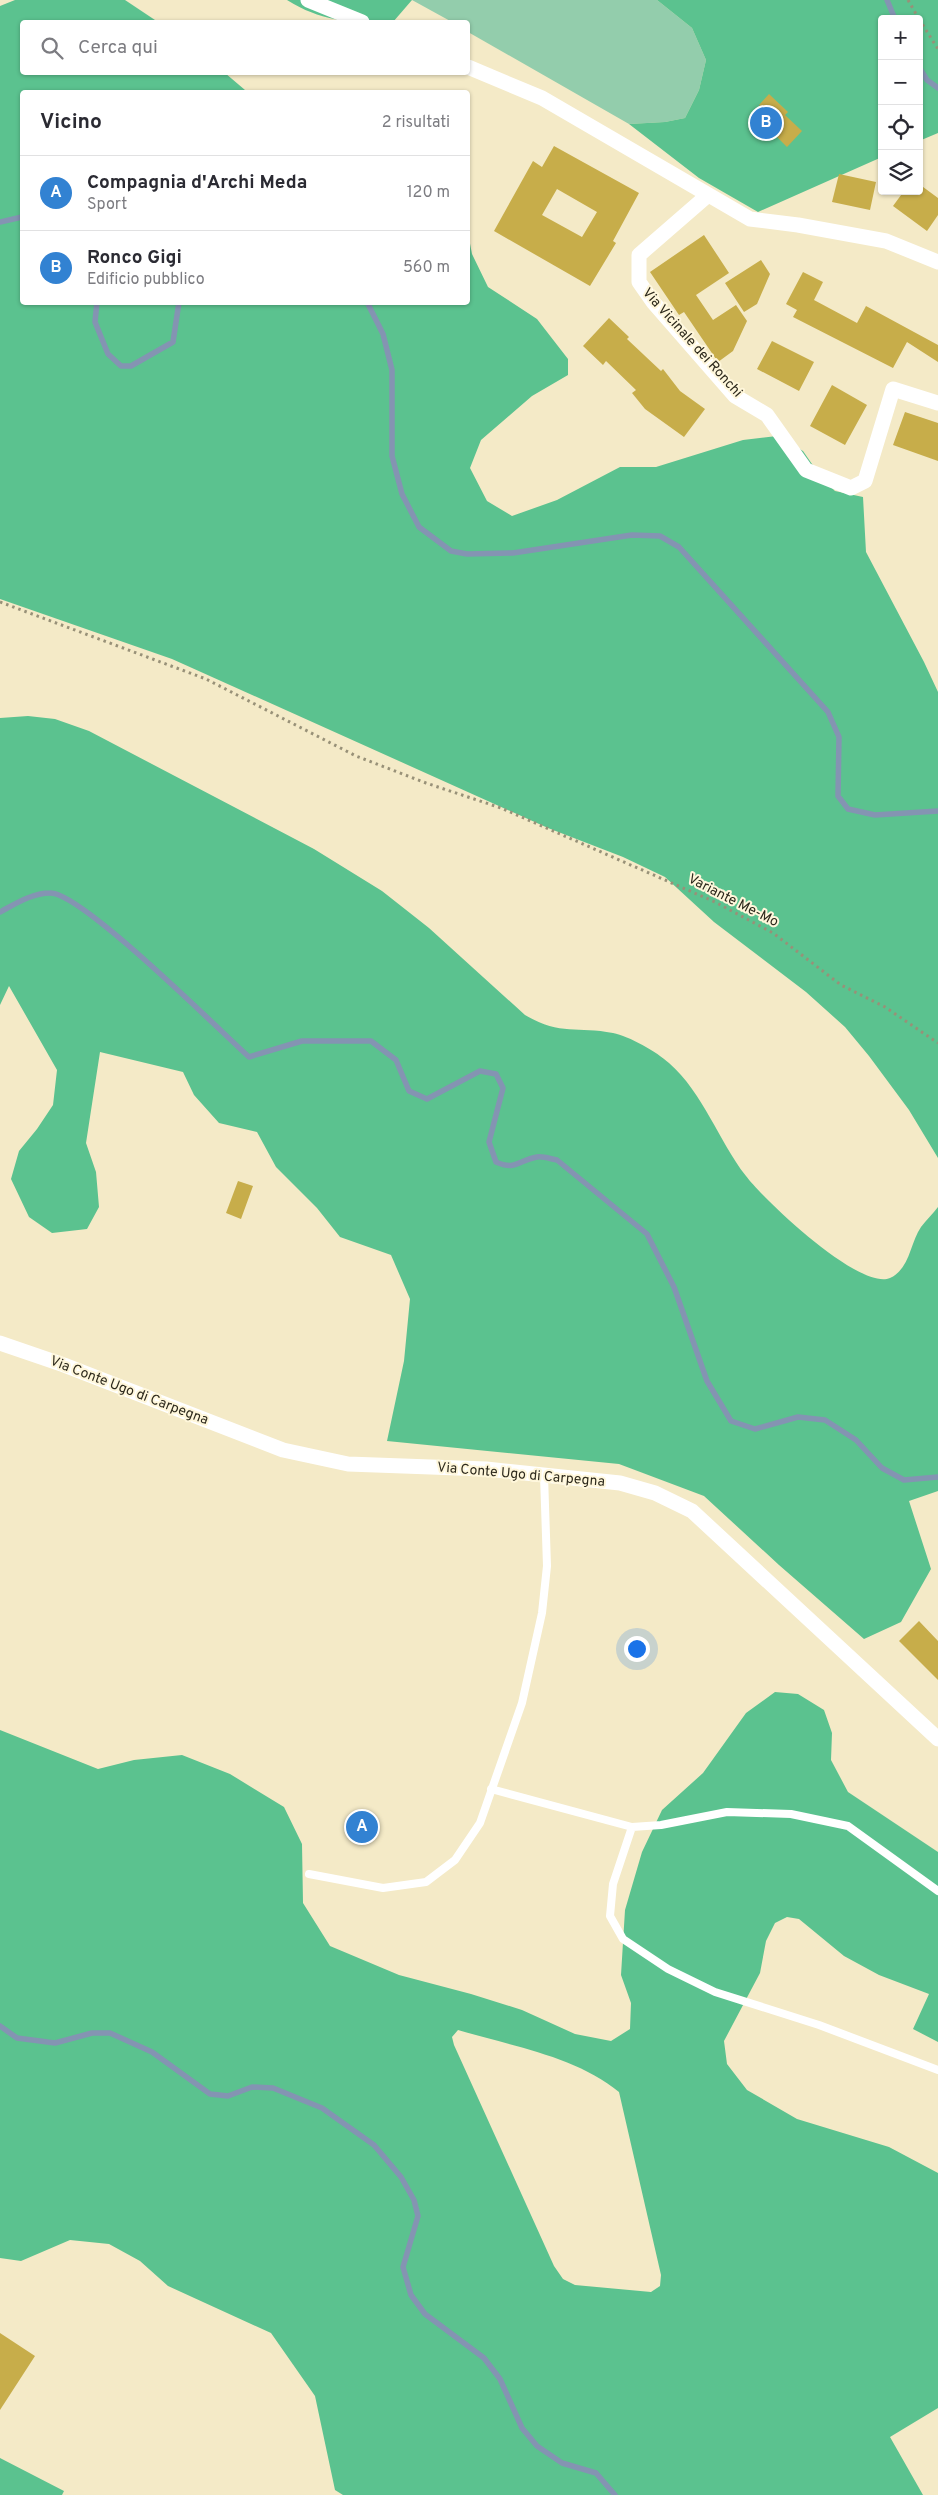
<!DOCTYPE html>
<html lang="it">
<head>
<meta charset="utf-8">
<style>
	:root { --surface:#fff; --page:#f7f7f7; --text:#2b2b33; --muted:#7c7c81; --line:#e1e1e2; --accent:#3282d2 }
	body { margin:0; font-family:Overpass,sans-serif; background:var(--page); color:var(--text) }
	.controls { position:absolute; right:15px; top:15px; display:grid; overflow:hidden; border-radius:5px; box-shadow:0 1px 4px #0004 }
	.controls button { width:45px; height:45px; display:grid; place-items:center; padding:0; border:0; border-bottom:1px solid var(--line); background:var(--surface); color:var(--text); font:25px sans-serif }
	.you { position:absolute; left:636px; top:1648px; width:18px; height:18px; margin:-12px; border:4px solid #fff; border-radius:50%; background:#1a73e8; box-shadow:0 0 0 8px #1a73e833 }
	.badge { display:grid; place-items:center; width:32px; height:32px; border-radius:50%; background:var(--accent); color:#fff; font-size:16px; font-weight:700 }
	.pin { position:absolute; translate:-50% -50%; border:2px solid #fff; box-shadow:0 1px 5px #0006 }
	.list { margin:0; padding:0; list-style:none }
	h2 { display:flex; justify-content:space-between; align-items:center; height:65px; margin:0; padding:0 20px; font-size:21px }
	h2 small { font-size:16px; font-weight:400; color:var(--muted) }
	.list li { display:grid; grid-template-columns:32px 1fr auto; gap:15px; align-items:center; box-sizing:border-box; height:75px; padding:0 20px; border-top:1px solid var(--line) }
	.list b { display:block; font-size:19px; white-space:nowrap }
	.list p { margin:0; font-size:16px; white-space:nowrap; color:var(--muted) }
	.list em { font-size:16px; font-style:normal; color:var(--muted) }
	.icon { flex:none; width:28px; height:28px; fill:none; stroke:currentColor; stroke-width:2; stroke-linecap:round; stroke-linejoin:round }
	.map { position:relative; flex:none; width:938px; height:2495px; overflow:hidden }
	.search { position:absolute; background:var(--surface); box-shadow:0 1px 4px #0004; left:20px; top:20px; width:450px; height:55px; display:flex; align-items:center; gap:12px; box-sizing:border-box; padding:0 18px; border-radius:5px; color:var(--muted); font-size:19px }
	.panel { position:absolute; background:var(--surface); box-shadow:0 1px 4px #0004; left:20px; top:90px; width:450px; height:215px; border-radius:5px }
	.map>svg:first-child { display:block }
</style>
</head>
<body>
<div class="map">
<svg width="938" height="2495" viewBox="0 0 938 2495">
	<rect width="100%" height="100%" fill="#f4eac7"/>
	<!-- green -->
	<path fill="#93cdac" d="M412,0h245l35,28 14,32 -7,30 -14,28 -20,4 -36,2 -161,-92v-10h-16z"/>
	<!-- forest -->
	<path fill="#5bc28f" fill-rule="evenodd" d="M15,0h110l33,22h-136v50l203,1 20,17 7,2h-230v210h446v-69l4,21 16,33 49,32 31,40v16l-36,21 -51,44 -11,28 17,33 25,15 45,-16 63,-33h36l87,-27 34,-4 26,15 18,26 14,14 28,6 3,55 58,110 14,30v466l-29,-48 -40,-54 -24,-29 -39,-35 -92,-70 -49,-45 -42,-20 -75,-29 -376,-169 -172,-60v-593z
		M287,0h125l-19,22c-42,0 -69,1 -106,-22z
		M657,0h281v133l-19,8v-122h-37v138l-124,55 -59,-34 -70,-54 36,-2 20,-4 14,-28 7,-30 -14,-32z
		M28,716l27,3 34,12 225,118 68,42 47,37 96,87c35,21 52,11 88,18 16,3 44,19 56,30 35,31 49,77 77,113 18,24 114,115 144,102 20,-9 20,-35 31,-51 5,-7 12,-13 17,-20v284l-29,10 22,68 -30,53 -37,17 -85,-74 -75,-69 -85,-32 -232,-23 17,-80 6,-62 -19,-44 -51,-18 -23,-29 -41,-41 -19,-35 -38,-9 -25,-28 -11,-23 -83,-20 -14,91 10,29 3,35 -12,22 -35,4 -23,-16 -18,-38 8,-28 18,-22 16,-24 4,-35 -48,-84 -9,19v-287z
		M775,1692l23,2 26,16 8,23 -1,27 17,32 90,60v190l-25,-13 16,-35 -50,-19 -35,-19 -45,-37 -12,-2 -12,6 -9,18 -6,32 -36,68 3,23 20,26 50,29 92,28 49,26v235l-48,29 33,58h-580l-8,-5 -20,-94 -44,-63 -103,-47 -28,-25 -31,-17 -39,-4 -49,21 -21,-3v-528l98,39 36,-9 48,-5 48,19 54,33 18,37 1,59 27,43 69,29 72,19 51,16 53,24 36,7 19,-12 1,-26 -10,-28 4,-65 17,-58 20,-42 41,-37 43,-60zM458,2030c53,16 118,26 161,62l42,183 -1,11 -9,6 -76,-7 -12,-6 -9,-13 -100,-221 -2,-8z
		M0,2458l64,33 -2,4h-62z"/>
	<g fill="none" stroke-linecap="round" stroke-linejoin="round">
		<!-- stream -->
		<path stroke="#8494b2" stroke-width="5.5" d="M887,0l8,19
			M919,67l8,13 11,8
			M0,222l22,-5
			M97,302l-2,20 13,32 13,12h10l42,-24 6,-40
			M367,302l16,32 9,36v86l10,38 17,33 32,24 16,3 46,-1 119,-18 28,1 19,11 149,165 11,25 -1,59 10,13 27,6 63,-4
			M0,912c15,-8 32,-19 50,-19 31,-1 168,136 199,164l53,-16h69l25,19 13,31 18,8 53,-28 16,3 7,14 -14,54 7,20c20,9 23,-2 41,-5 6,-1 14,2 20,3l90,74 27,53 33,94 24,40 24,8 43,-12 27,3 31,20 26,28 22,12 34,-3
			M0,2026l17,12 38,5 37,-10h18l42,19 58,42 18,2 24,-9 21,1 49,20 52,37 27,32 13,23 4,16 -15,51 8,28 14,19 59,44 16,21 22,49 15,18 25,17 34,10 19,22"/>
	</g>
	<!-- building -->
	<path fill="#c7ad4a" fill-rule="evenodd" d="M769,94l19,18 -3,3 17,16 -15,16 -29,-29 7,-7 -6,-6z
		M554,146l85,47 -26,48 3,2 -26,43 -96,-55 39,-70 9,6zM557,189l40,23 -15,25 -40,-22z
		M839,174l37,8 -6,28 -38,-8z
		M919,184l19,14v17l-11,16 -34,-25 11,-15h15z
		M704,235l25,38 -33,22 17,25 23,-15 11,16 -14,30 -15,11 -34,-50 -5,3 -29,-43z
		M761,260l9,14 -13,30 -13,8 -19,-29z
		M803,272l20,10 -9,18 43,23 9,-17 72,39v17l-31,-20 -14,26 -100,-51 4,-7 -11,-6z
		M609,318l20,19 -2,2 34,32 2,-2 17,22 25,18 -21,28 -39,-28 -13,-16 4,-3 -30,-29 -3,4 -20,-19z
		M772,341l42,21 -15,29 -42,-22z
		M832,385l35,20 -22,40 -35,-19z
		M905,412l33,11v38l-45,-16z
		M238,1181l15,5 -12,33 -15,-6z
		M919,1621l19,20v39l-39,-39z
		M0,2333l35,23 -35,54z"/>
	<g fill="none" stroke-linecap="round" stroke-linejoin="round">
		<!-- path -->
		<path stroke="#989178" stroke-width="3" stroke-dasharray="2.5 4" stroke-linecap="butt" d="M908,0l11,19
			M919,19l19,30
			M0,602l206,77 150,77 70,27 75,25 214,94 58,31 68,52 44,22 53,36"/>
		<!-- service -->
		<path stroke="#fff" stroke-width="8" d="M491,1789l141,38 29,-2 66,-13 64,2 57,12 90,65
			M632,1827l-19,57 -3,32 13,23 45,30 47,23 104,33 119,45
			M309,1874l74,14 43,-6 29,-22 25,-37 42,-120 20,-90 5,-47 -3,-91"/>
		<!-- minor -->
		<path stroke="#fff" stroke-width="15" d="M308,0l54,22
			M468,67l74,31 208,121 48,6 88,16 52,21
			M708,195l-69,60v27l14,20 82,94 32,19 39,55 45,18 14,-7 28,-92 45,14
			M0,1343l64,22 219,85 65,14 138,5 134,14 35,10 37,18 246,228"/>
	</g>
	<g text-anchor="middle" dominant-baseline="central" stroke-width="4" stroke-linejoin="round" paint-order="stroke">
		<!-- street labels -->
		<g font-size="14" fill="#2d291c" stroke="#fff7db">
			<text transform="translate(692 343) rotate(48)">Via Vicinale dei Ronchi</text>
			<text transform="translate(733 901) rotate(27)">Variante Me-Mo</text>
			<text transform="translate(129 1391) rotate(21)">Via Conte Ugo di Carpegna</text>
			<text transform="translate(521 1475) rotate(5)">Via Conte Ugo di Carpegna</text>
		</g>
	</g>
</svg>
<div class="controls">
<button>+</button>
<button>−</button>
<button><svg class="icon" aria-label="locate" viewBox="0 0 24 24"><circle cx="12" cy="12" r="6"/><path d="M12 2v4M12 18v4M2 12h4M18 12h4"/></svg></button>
<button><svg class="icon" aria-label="layers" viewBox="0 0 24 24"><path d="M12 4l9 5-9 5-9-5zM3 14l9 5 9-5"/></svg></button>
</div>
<div class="you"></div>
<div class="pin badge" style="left:362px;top:1827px">A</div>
<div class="pin badge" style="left:766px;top:123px">B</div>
<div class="search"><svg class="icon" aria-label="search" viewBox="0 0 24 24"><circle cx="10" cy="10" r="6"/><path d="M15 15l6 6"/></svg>Cerca qui</div>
<section class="panel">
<h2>Vicino<small>2 risultati</small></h2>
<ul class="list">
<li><span class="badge">A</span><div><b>Compagnia d'Archi Meda</b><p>Sport</p></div><em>120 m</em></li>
<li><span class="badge">B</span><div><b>Ronco Gigi</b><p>Edificio pubblico</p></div><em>560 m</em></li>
</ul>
</section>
</div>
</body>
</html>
